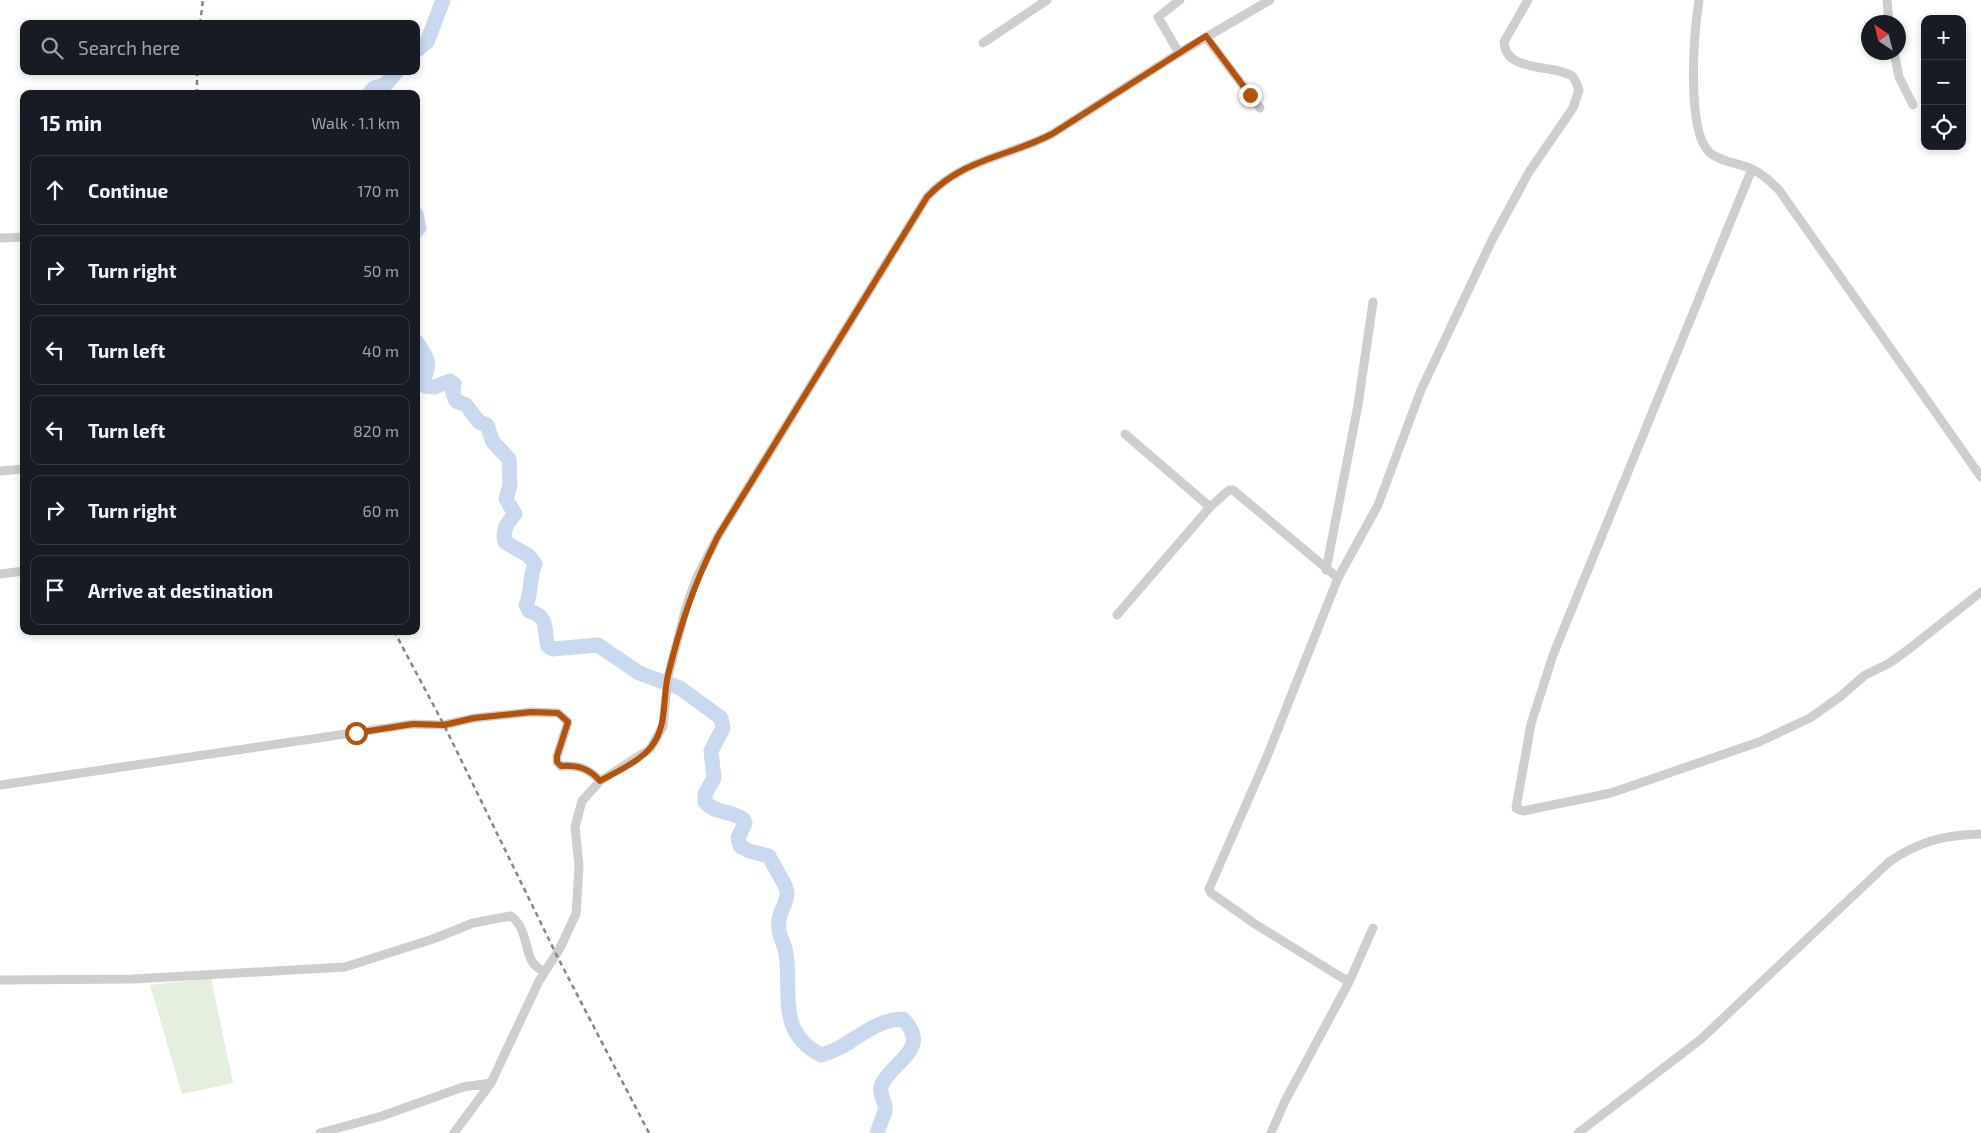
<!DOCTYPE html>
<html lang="en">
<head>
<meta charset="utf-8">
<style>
	:root { --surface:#171b24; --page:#20242c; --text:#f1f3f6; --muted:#9ea1a6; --line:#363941 }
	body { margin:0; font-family:"Exo 2",sans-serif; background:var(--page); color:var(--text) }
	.controls { position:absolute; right:15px; top:15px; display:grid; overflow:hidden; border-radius:10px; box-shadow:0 2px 8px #0003 }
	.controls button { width:45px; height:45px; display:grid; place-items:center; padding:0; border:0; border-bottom:1px solid var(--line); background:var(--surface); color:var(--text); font:25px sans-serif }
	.compass { position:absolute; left:1861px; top:15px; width:45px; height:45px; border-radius:50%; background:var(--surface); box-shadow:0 2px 8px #0003; rotate:325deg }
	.stop { position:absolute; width:15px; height:15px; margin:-11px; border:4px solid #b45309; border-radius:50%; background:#fff }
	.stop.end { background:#b45309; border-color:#fff; box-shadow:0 1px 5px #0008 }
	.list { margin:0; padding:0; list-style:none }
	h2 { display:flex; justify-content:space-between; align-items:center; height:65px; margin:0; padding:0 20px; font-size:21px }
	h2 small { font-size:16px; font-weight:400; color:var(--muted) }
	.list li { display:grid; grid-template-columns:32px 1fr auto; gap:15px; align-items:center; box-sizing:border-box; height:70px; margin:0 10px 10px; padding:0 10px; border:1px solid var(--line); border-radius:10px }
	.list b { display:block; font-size:19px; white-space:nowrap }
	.list em { font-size:16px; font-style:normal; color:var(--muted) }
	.icon { flex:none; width:28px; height:28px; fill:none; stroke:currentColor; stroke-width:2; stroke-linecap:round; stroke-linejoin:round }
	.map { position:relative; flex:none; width:1981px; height:1133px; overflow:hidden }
	.search { position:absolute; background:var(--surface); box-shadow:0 2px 8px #0003; left:20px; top:20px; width:400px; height:55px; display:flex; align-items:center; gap:12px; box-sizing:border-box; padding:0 18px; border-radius:10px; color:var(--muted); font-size:19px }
	.panel { position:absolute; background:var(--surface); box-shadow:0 2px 8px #0003; left:20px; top:90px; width:400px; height:545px; border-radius:10px }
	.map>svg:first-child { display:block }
</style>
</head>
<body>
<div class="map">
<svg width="1981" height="1133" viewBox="0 0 1981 1133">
	<rect width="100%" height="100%" fill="#fff"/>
	<!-- green -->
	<path fill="#e4efde" d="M211,978l22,105 -51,11 -32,-109z"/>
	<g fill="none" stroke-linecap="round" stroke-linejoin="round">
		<!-- river -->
		<path stroke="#c9d9f0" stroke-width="15" d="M416,51l11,-9 16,-42
			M369,94l5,-6 11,-3 12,-14
			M416,214l3,14 -3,3
			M416,341c11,17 16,20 7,40l2,5 10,1 15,-6 4,3 -1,10 3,7 10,4 13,17 8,3 6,17 16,17 1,26 -4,14 9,15c-8,9 -13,16 -10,28l24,14 6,8c-6,14 -3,27 -9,41l3,6c21,6 14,18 19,35l5,3 45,-4 41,28 41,15 41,30 2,10 -12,23 3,27 -9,16v8c10,12 27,8 39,18l1,3 -7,15 2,8 9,5 20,5c4,9 19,31 18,38 0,9 -7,16 -8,26 -2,16 5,21 7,33 6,41 -10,78 35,102 30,-7 48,-35 82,-36 29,30 -10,42 -21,65 -5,9 5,18 3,27 -2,7 -6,15 -8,22"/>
		<!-- street -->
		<path stroke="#cecece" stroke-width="9" d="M1699,0c-5,31 -13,129 10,152 11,10 30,11 43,17 11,5 19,13 27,21l202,287
			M1887,0l2,22
			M1206,37l54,71
			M983,43l64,-43
			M1894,52l5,25 14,28
			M1179,53l-21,-36 22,-17
			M1752,169l-199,486 -22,69 -15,84 7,3 88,-18 148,-51 51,-24 31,-22 24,-21 23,-11 21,-15 72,-57
			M0,238l24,-1
			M1125,434l85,73
			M0,471l24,-2
			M1326,570l32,-165 15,-103
			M0,574l24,-3
			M1117,615l93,-108 19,-17h4l105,88
			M0,785l413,-61 31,1 30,-7 57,-6 27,1 10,9 -11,34v6l4,4c16,-1 28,2 39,15
			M0,980l133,-1 212,-12 88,-28 40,-16 38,-7c21,16 10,47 33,55
			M1349,982l24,-54
			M320,1133l62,-17 81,-29 28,-4
			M454,1133l37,-50 48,-102 21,-33 16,-34 3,-48 -4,-39 7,-26 18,-20 50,-32 13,-23 5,-49 18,-70 11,-30 21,-41 209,-339c37,-39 81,-40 125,-63l127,-81 91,-53
			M1271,1133l14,-32 64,-119 -94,-58 -44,-31 -2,-4 57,-130 72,-181 40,-73 43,-115 71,-150 37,-68 44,-64 6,-18c-2,-5 -3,-10 -7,-14 -17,-12 -67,-3 -68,-34l24,-42
			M1578,1133l122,-93 189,-178c30,-21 56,-27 92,-28"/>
		<!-- rail -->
		<path stroke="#868686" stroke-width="2.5" stroke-dasharray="5 4" stroke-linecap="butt" d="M200,24l3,-24
			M197,94v-23
			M394,631l50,94 112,229 93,179"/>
	</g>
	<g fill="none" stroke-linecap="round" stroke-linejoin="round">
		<!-- route -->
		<path stroke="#b45309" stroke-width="6" d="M356,733l57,-9 31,1 30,-7 57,-6 27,1 10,9 -11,34v6l4,4c16,-1 28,2 39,15 16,-9 39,-19 51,-34 17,-22 11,-46 17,-72 13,-53 26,-91 50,-139l209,-339c37,-39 81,-40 125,-63l154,-98 44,59"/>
	</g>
</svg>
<div class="controls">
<button>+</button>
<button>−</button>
<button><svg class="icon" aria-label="locate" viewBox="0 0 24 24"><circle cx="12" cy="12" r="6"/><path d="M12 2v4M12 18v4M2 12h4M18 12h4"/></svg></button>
</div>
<svg class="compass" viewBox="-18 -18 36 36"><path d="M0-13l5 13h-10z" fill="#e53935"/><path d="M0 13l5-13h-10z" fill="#9ea1a6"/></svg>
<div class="stop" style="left:356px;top:733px"></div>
<div class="stop end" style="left:1250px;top:95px"></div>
<div class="search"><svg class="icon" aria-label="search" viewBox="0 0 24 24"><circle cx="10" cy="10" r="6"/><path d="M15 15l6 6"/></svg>Search here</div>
<section class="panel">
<h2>15 min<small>Walk · 1.1 km</small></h2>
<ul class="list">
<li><svg class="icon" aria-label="ahead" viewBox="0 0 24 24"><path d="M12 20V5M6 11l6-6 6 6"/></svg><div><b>Continue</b></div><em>170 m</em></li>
<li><svg class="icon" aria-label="right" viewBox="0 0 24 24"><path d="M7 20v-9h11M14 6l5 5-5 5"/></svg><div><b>Turn right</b></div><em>50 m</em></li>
<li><svg class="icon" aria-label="left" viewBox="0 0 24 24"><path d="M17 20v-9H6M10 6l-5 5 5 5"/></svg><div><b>Turn left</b></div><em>40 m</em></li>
<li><svg class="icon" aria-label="left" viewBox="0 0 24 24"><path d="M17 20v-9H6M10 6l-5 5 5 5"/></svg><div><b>Turn left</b></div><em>820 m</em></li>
<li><svg class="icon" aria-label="right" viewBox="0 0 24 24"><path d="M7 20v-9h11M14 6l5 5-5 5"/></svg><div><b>Turn right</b></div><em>60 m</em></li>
<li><svg class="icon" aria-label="arrive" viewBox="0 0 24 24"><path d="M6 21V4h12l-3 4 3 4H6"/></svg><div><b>Arrive at destination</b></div></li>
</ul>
</section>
</div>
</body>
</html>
